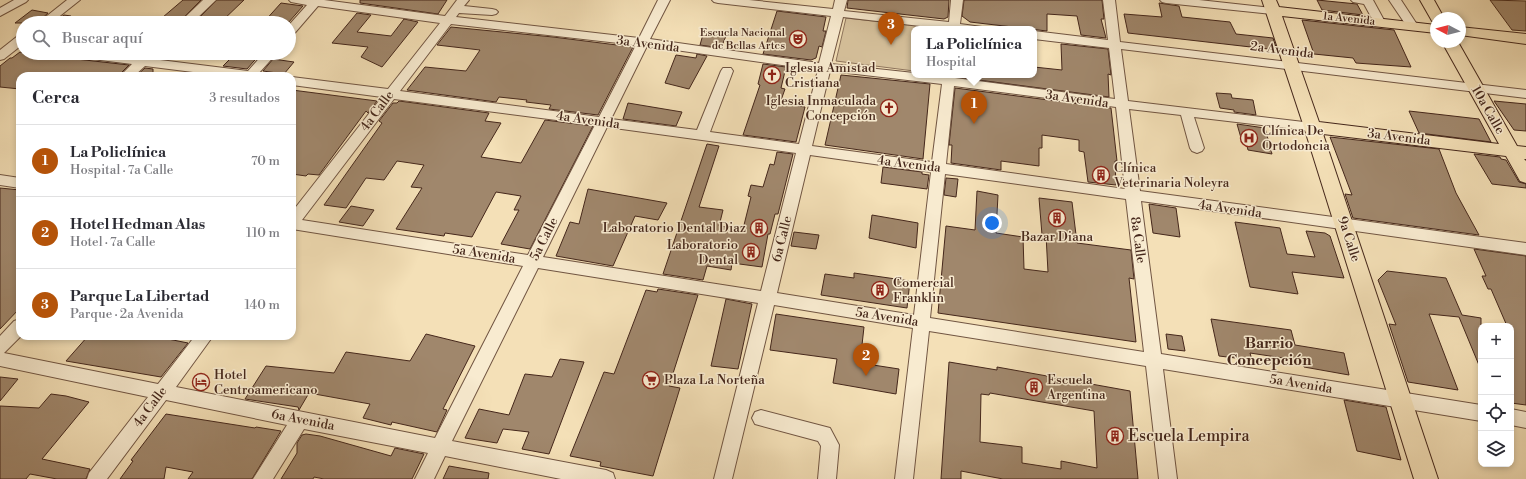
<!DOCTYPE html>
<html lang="es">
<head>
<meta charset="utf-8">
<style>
	:root { --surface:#fff; --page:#f2f2f3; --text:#2b2b33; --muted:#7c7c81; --line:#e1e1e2; --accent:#b45309 }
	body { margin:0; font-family:"Libre Bodoni",serif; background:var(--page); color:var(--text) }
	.controls { position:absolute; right:12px; bottom:12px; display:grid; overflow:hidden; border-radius:8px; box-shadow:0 2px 6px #0003 }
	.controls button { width:36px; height:36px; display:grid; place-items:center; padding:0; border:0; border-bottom:1px solid var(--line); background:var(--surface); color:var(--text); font:20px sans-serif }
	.compass { position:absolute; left:1430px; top:12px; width:36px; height:36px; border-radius:50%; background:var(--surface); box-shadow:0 2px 6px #0003; rotate:277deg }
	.you { position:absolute; left:992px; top:223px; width:14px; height:14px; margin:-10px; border:3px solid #fff; border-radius:50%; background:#1a73e8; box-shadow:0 0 0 6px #1a73e833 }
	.badge { display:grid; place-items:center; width:26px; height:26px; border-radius:50%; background:var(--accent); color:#fff; font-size:13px; font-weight:700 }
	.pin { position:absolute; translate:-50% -33px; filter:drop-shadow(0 1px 2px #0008) }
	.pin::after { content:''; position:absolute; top:21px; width:14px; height:12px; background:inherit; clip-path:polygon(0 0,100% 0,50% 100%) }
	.popup { position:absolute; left:911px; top:26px; width:126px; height:52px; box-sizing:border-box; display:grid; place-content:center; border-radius:8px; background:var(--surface); filter:drop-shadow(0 1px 3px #0005); font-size:13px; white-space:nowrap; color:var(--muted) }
	.popup b { font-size:15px; color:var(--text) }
	.popup::after { content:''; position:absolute; left:50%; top:100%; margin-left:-8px; border:8px solid transparent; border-top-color:var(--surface) }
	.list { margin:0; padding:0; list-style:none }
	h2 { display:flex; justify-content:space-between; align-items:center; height:52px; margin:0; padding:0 16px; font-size:17px }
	h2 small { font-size:13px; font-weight:400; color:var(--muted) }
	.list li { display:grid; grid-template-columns:26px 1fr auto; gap:12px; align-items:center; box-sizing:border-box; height:72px; padding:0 16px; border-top:1px solid var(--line) }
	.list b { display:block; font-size:15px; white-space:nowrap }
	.list p { margin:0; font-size:13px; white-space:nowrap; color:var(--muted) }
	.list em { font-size:13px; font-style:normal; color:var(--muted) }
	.icon { flex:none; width:22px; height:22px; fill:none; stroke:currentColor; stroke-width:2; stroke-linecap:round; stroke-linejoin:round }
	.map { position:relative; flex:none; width:1526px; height:479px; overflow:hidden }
	.search { position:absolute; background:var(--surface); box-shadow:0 2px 6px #0003; left:16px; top:16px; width:280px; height:44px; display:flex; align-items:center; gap:10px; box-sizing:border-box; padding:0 14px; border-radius:22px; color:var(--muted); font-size:15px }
	.panel { position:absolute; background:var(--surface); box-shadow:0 2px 6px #0003; left:16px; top:72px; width:280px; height:268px; border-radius:12px }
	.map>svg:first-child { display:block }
</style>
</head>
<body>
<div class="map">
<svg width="1526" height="479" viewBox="0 0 1526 479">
	<rect width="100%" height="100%" fill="#f4e0b7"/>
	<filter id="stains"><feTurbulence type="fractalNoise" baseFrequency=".005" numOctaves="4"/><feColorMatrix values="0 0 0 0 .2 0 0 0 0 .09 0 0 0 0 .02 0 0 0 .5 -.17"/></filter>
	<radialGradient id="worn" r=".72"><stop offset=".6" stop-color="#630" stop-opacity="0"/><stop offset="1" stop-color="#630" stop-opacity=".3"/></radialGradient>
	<!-- green -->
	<path fill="#d6c19c" stroke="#8e745c" d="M846,18l98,11h-30v42l-78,-10z"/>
	<!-- building -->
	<path fill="#a0876c" stroke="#45271b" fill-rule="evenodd" d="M183,0h18l-23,23h-22z
		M217,0h27l-24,23h-26z
		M360,0h87l-9,14 -78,-11z
		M848,0h101l-1,17 -4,2 -97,-11z
		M964,0h138l2,19h-3l5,19 -25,-3 -4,-19 -30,-2v17l-77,-9 -8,-6z
		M1317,0l40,4 6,11 -41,-5z
		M1490,0l36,1v30l-14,-1z
		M281,3l22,3 -15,17h-25z
		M1159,3l20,3 3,11 48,5 6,12 37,4 4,12 -149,-17 -4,-19 38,3z
		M32,10l16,3 -11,10h-22z
		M777,11l49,6 -3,14h3l-4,16 -3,-1 -3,12 -5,2 -48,-6z
		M357,13l14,2 -14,17 34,4 13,-17 14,3 -36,45 -21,-10 7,-10 -36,-4z
		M64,15l7,1v7h-18z
		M1302,20l92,10 17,37 -55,-4 -3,-5 -39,-4z
		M451,27l102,10 80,10 -35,68 -49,-6 2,-4 -25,-3 1,-2 -28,-3 -3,5 -89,-12 18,-23 41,4 14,-21 -43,-5z
		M704,31l22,5 -5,12 -21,-3z
		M1061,44l47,5 3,26 -3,-1 1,23 -146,-19 -3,-3h74v-8l28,3z
		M20,52l3,1 106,12 -11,11h-98v13l-20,-2v-21l10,-8h2z
		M236,53h25l-14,16 -24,-3z
		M697,54l10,2 -18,33 -24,-6 11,-28 20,3z
		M273,59l21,3 -10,12 -21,-3z
		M763,64l23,3 -5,21 4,1 -5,14 25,4 -9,35 -53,-7 17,-50 -2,-1z
		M145,68l8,1v7h-17z
		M841,75l89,9 -7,75 -98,-14z
		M955,88l156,20 6,53h-2l1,24 -28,-3 -4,-30 -5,-1v-11l-37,-5v13h-3v18l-38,-5v9l-50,-7 1,-18h-3z
		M292,90l85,11 -9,12 -2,-2 -47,64 -11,-1 -2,2 -14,-2z
		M1216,93l15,1 1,4 21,2 3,15 -22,-3v-2l-14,-2z
		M399,101l90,12 -4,8 16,2 -20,34 40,6 24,-43 48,6 -63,123 -29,-5 18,-34h-5l7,-14 -25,-4 -24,45 -27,-4 -1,3 -48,-7 26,-41 -11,-1 13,-22 -27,-4 -13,19 -18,-2 -20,30 -22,-3 58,-82 -3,-2 14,-18h4z
		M1494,101l32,3v27l-12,-1z
		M628,103l54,9 -6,14 -53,-7z
		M1409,111l70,8 12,23 -72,-9z
		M1237,124l28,4 7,26 -24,-4 -3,-12h-4z
		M1330,137l109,12 17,44 23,42 -126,-17 -8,-24 7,1z
		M707,144l12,2 -20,61 24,3 -4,16 24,3 8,-32 -3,-1 3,-11 12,2 7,-23 4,1 3,-13 16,2 -15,60h-3l-5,20h-2l-6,33 -30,-4 -1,7 -24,-4 -4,14 -40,-6z
		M1474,154l26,3 1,2 5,1 13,22 7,2v4l-34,-4z
		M883,167l39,5v2l7,1 -2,14 -46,-6z
		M946,178l12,1 -2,18 -12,-2z
		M0,188l20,2v118l-20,21z
		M588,189l79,14 -9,17 -23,-4 -22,50 -57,-10 14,-34 9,2z
		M977,191l21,4 -2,38 27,4 1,32 24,3 -2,-37h-4l-3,-37 33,4 5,41 54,7 3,29 -5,-1 7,64 -198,-29 8,-87 29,4z
		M1149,204l27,4 4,29 -27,-4z
		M351,206l23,4 -11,16 -24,-4z
		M872,215l46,8 -2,25 -47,-10z
		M1235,222l45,6 7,26 28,3 -9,-26 19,2 5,3 14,42 -52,-6 6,22 -48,-7z
		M794,232l25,3 -3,14 -25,-3z
		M1474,249l52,7v149l-15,-2v-77h-4l-16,-37h-3l-6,-13h4z
		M1387,271l59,7 16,37 19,3v52l-22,-53 -30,-3 29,76 -50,-8 -19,-58 7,1 -18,-45z
		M854,273l56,8 -3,27 -86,-13 4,-21 29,4z
		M658,289l40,6 -29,91 11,2 -27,88 -53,-10 1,-4 -31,-6 34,-84 10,2 32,-84 11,2z
		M726,299l26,5 -14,65 -27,-3z
		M776,314l88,13 -4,36 39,6 -3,25 -63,-11 4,-24 -67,-9z
		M1211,319l80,11 4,15 49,8 5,22 -45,-8 -1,-6 -53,-8 2,7 -33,-4z
		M426,334l49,12 -32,63 4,1 -10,22 -45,-10 -1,3 -28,-7 7,-14 -61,-11 -10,17 -1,-3 -53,-8 21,-33 68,7 12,-21 64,9z
		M1166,334l16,2 3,15 -17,-2z
		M88,336h65l35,7 -27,34 -95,-16z
		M560,359l24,3 -35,92 -27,-5 7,-17 -26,-3 -6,14 -32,-5 14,-29 30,6 16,-41 27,3z
		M949,362l48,8v-3l133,24 8,88h-135l-42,-8v8h-20zM990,393l104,18 3,57 -36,-7v8l-39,-6v-16l-42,-5 1,-48 8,1z
		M0,377l18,2 -18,22z
		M51,394l15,2 23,6 -47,57 48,10 -4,10h-29l-27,-5 -4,5h-26v-73l39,2z
		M1344,400l42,7 15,53 -44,-9z
		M166,414l89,14 1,-1 25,4 -29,48h-64l5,-7 -27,-5 -2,12h-44l13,-18 -2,-1z
		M306,434l14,2 71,20 4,-8 29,6 -12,25h-88l-10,-2 -1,2h-32l16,-26v-10l5,-8z
		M449,466l40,7 -1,6h-45z"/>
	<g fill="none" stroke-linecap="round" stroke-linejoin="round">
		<!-- minor casing -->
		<g stroke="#715542" stroke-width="2">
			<path id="minor" d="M14,0h14l-2,2 -26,14v-8z
				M67,0h13l-29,23h-13z
				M203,0h13l-24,23h-13z
				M289,0h35l121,16 12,-16h12l-5,6 28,3 4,1 2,2 -2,2 -4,1 -33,-2 -3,4 183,21 19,-38h12l-20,39 169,24 12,-47 -113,-13 -4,-1 -2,-2h37l84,9 2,-9h12l-3,11 105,11 2,-22h12l-3,24 22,3 2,2h-38l-103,-12 -12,47 83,9v2l29,1v-1h12v3l160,21 -6,-51 -75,-9v-8l74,9 -5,-40h12l5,42 406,48v8l-405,-49 7,52 184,22 5,1 2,3 -2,3 -5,1 -118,-14 10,31 -2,3 -5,2 -5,-2 -2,-3 -9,-33 -52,-6 11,82 386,52v12l-385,-54 20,153 320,51v16l-318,-52 14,110h-18l-13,-113 -217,-35 -16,148h-18l18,-151 -139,-23 -42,174h-18l44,-176 -220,-35 -86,173 154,29 7,3 2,6h-54l-116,-23 -11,23h-19l13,-26 -124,-24 -31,50h-20l34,-54 -121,-25 -59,79h-20l2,-6 59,-76 -148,-31v-30l14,-15 6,-2 1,17 -17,17 154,31 37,-48h18l-37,51 259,51 88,-172 -231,-37v-17l90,-115 -90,-12v-8l96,12 52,-66 -122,-17 -25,29 -4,1v-11l18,-20 -16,-3zM451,24l185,21 -37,72 -199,-26zM647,46l171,24 -19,74 -89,-12 23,-61 -2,-3h-8l-2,3 -24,59 -86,-11zM830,71l112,13 -10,78 -120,-16zM954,86l162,21 9,82 -179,-25zM394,99l201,26 -67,130 -226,-35zM607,127l189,26 -35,138 -218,-34zM810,155l121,17 -17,143 -137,-22zM945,174l181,25 18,153 -214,-34z
				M1160,0h39l74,8 4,1 2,2 -2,2 -4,1 -107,-11 -4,-1z
				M1351,0h22l12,22 -2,2h-8l-11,-20 -11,-2z
				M1389,0h12l17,26 -2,2h-8z
				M23,34v10l-19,15 -4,1v-10l19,-15z
				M70,53h35l35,4 7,-3 4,1 1,4 96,12 16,-18h13l-18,20 2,3h-36l-80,-10 -11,10h-14l12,-12 -56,-7 -4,-1z
				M0,175l20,3v10l-20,-3z
				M1511,409l15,3v16l-15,-3z
				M761,410l69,18 9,17 -3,34h-18l3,-33 -3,-5 -63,-17 -3,-6 3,-6z"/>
		</g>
		<!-- major casing -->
		<g stroke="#45271b" stroke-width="2">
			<path id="major" d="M1262,0h14l3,7 157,18v8l-154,-17 37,106 180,22 -57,-102h16l59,104 9,1v12h-2l2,2v22l-6,-2 -14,-25 -183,-22 115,345h-24l-110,-352z
				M1420,0h14l10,18h-8v4l-4,-1z
				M1460,27l66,7v10l-66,-9z"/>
		</g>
		<!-- minor -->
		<use href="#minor" fill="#f8ebd0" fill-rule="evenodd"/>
		<!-- major -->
		<use href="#major" fill="#f4e0b7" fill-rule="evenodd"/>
	</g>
	<!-- icons -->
	<defs>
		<g id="theatre-ring" transform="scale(0.9)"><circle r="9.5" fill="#f8ebd0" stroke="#8f2418" stroke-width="1.5"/><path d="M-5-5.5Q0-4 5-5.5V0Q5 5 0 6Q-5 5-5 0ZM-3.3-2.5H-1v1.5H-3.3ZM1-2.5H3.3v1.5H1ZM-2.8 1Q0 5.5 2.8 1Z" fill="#8f2418"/></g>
		<g id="church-ring" transform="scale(0.9)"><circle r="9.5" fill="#f8ebd0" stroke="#8f2418" stroke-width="1.5"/><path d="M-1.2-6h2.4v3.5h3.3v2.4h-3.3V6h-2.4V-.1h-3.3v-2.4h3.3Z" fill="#8f2418"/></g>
		<g id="hospital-ring" transform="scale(0.9)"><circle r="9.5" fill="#f8ebd0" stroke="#8f2418" stroke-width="1.5"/><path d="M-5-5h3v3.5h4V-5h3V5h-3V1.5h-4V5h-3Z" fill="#8f2418"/></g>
		<g id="building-ring" transform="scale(0.9)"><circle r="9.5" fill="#f8ebd0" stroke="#8f2418" stroke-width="1.5"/><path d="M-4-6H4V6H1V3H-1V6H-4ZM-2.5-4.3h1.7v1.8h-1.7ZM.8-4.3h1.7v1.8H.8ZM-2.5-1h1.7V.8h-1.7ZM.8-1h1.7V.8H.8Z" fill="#8f2418"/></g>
		<g id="supermarket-ring" transform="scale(0.9)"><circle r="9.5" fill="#f8ebd0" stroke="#8f2418" stroke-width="1.5"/><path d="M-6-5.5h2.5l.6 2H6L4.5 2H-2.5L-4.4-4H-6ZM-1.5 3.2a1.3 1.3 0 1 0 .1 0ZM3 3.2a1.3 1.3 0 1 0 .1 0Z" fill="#8f2418"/></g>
		<g id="hotel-ring" transform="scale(0.9)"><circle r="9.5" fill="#f8ebd0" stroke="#8f2418" stroke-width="1.5"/><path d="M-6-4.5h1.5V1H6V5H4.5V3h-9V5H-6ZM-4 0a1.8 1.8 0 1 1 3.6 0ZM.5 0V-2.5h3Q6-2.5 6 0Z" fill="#8f2418"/></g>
	</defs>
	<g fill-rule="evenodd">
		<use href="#theatre-ring" x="798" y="39"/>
		<use href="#church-ring" x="772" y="75"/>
		<use href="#church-ring" x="889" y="108"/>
		<use href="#hospital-ring" x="1249" y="138"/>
		<use href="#building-ring" x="1101" y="175"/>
		<use href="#building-ring" x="1057" y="218"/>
		<use href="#building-ring" x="759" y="228"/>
		<use href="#building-ring" x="751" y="252"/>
		<use href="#building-ring" x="880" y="290"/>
		<use href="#supermarket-ring" x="651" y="380"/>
		<use href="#hotel-ring" x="201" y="382"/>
		<use href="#building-ring" x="1034" y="387"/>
		<use href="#building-ring" x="1115" y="436"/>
	</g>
	<g text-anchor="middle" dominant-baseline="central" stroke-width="3" stroke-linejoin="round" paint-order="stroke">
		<!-- far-street labels -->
		<g font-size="11" fill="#45271b" stroke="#f8ebd0">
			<text transform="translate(1349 19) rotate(6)">1a Avenida</text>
		</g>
		<!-- far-poi labels -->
		<g font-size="11" fill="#45271b" stroke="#f8ebd0" text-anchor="end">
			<text x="785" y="33">Escuela Nacional<tspan x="785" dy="13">de Bellas Artes</tspan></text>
		</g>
		<!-- street labels -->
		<g font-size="13" fill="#45271b" stroke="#f8ebd0">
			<text transform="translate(648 44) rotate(7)">3a Avenida</text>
			<text transform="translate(1282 50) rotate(7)">2a Avenida</text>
			<text transform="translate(1077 99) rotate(8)">3a Avenida</text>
			<text transform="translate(1488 110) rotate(60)">10a Calle</text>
			<text transform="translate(377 111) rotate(-53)">4a Calle</text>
			<text transform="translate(588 120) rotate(8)">4a Avenida</text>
			<text transform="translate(1399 137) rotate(7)">3a Avenida</text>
			<text transform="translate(909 164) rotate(7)">4a Avenida</text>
			<text transform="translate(1230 209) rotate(8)">4a Avenida</text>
			<text transform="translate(544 239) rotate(-63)">5a Calle</text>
			<text transform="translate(782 239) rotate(-76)">6a Calle</text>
			<text transform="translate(1349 239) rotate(72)">9a Calle</text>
			<text transform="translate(1138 240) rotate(82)">8a Calle</text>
			<text transform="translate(484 254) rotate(9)">5a Avenida</text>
			<text transform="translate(887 317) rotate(9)">5a Avenida</text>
			<text transform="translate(1301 384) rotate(9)">5a Avenida</text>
			<text transform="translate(150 407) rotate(-53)">4a Calle</text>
			<text transform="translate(303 420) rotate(11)">6a Avenida</text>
		</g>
		<!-- poi labels -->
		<g font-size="13" fill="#45271b" stroke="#f8ebd0" text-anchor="start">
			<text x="785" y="68">Iglesia Amistad<tspan x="785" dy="15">Cristiana</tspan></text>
			<text x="876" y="101" text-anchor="end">Iglesia Inmaculada<tspan x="876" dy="15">Concepción</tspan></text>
			<text x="1262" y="131">Clínica De<tspan x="1262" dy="15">Ortodoncia</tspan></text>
			<text x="1114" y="168">Clínica<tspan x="1114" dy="15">Veterinaria Noleyra</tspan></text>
			<text x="746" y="228" text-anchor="end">Laboratorio Dental Diaz</text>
			<text x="1057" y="237" text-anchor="middle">Bazar Diana</text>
			<text x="738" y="245" text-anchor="end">Laboratorio<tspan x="738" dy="15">Dental</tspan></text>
			<text x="893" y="283">Comercial<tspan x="893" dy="15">Franklin</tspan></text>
			<text x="214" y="375">Hotel<tspan x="214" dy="15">Centroamericano</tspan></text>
			<text x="664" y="380">Plaza La Norteña</text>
			<text x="1047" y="380">Escuela<tspan x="1047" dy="15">Argentina</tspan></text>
		</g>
		<!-- quarter labels -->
		<g font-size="15" font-weight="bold" fill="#45271b" stroke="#f8ebd0">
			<text x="1269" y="343">Barrio<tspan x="1269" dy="17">Concepción</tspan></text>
		</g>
		<!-- near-poi labels -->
		<g font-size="16" fill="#45271b" stroke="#f8ebd0" text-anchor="start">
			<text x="1128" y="436">Escuela Lempira</text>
		</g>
	</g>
	<rect width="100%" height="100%" filter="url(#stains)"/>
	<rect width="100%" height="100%" fill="url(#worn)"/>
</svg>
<div class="controls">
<button>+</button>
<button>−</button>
<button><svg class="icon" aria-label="locate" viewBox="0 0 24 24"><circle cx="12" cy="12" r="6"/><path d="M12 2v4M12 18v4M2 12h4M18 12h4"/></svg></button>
<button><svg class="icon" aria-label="layers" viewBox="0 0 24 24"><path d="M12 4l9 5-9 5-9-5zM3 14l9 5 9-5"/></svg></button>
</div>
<svg class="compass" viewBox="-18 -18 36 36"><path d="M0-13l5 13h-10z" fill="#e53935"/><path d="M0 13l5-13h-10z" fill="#7c7c81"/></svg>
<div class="you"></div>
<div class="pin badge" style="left:974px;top:124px">1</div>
<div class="popup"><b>La Policlínica</b>Hospital</div>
<div class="pin badge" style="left:866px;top:376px">2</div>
<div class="pin badge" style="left:891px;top:45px">3</div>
<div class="search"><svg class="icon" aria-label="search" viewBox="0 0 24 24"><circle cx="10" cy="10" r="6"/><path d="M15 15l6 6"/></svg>Buscar aquí</div>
<section class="panel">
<h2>Cerca<small>3 resultados</small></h2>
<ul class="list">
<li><span class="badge">1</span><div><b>La Policlínica</b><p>Hospital · 7a Calle</p></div><em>70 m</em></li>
<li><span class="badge">2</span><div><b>Hotel Hedman Alas</b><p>Hotel · 7a Calle</p></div><em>110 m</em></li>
<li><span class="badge">3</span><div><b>Parque La Libertad</b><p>Parque · 2a Avenida</p></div><em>140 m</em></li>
</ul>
</section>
</div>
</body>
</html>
